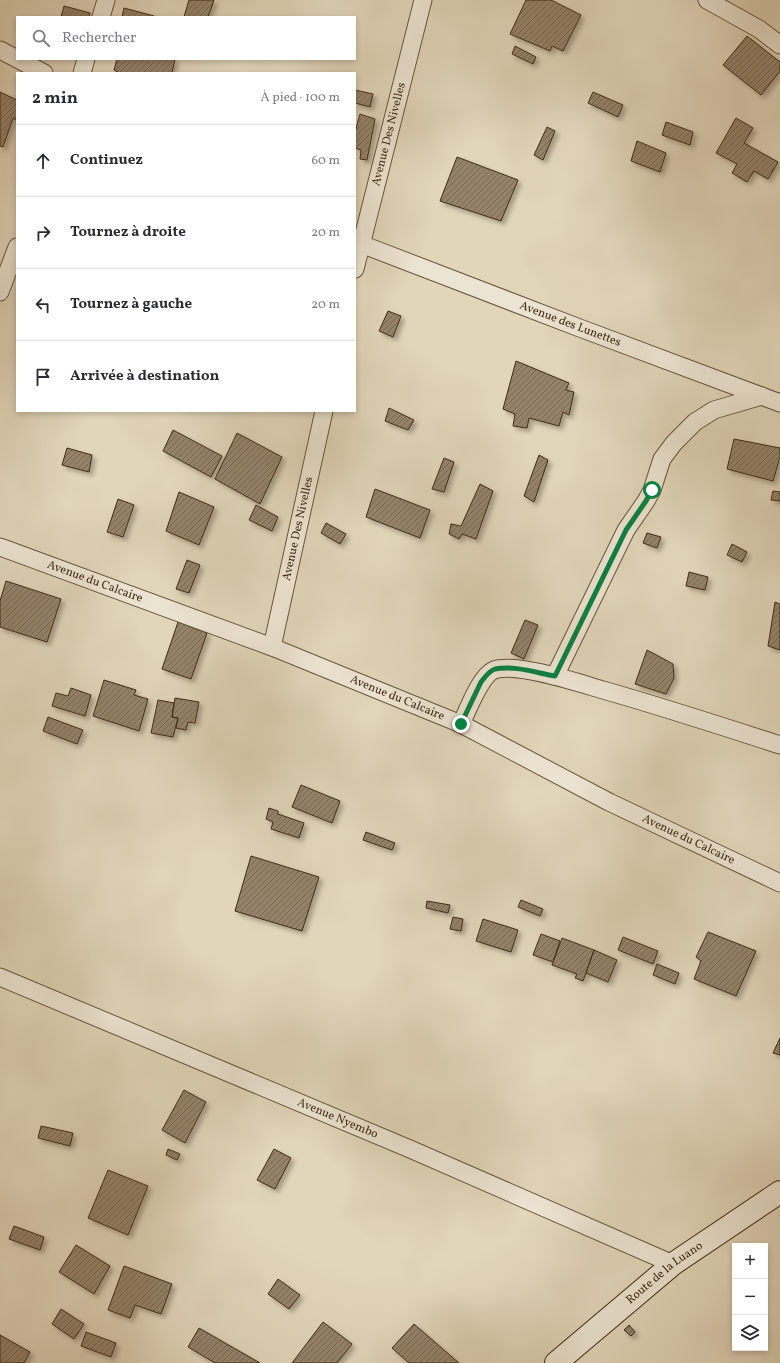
<!DOCTYPE html>
<html lang="fr">
<head>
<meta charset="utf-8">
<style>
	:root { --surface:#fff; --page:#f2f2f3; --text:#2b2b33; --muted:#7c7c81; --line:#e1e1e2 }
	body { margin:0; font-family:Vollkorn,serif; background:var(--page); color:var(--text) }
	.controls { position:absolute; right:12px; bottom:12px; display:grid; overflow:hidden; border-radius:0px; box-shadow:0 2px 6px #0003 }
	.controls button { width:36px; height:36px; display:grid; place-items:center; padding:0; border:0; border-bottom:1px solid var(--line); background:var(--surface); color:var(--text); font:20px sans-serif }
	.stop { position:absolute; width:12px; height:12px; margin:-9px; border:3px solid #0b8043; border-radius:50%; background:#fff }
	.stop.end { background:#0b8043; border-color:#fff; box-shadow:0 1px 4px #0008 }
	.list { margin:0; padding:0; list-style:none }
	h2 { display:flex; justify-content:space-between; align-items:center; height:52px; margin:0; padding:0 16px; font-size:17px }
	h2 small { font-size:13px; font-weight:400; color:var(--muted) }
	.list li { display:grid; grid-template-columns:26px 1fr auto; gap:12px; align-items:center; box-sizing:border-box; height:72px; padding:0 16px; border-top:1px solid var(--line) }
	.list b { display:block; font-size:15px; white-space:nowrap }
	.list em { font-size:13px; font-style:normal; color:var(--muted) }
	.icon { flex:none; width:22px; height:22px; fill:none; stroke:currentColor; stroke-width:2; stroke-linecap:round; stroke-linejoin:round }
	.map { position:relative; flex:none; width:780px; height:1363px; overflow:hidden }
	.search { position:absolute; background:var(--surface); box-shadow:0 2px 6px #0003; left:16px; top:16px; width:340px; height:44px; display:flex; align-items:center; gap:10px; box-sizing:border-box; padding:0 14px; border-radius:0px; color:var(--muted); font-size:15px }
	.panel { position:absolute; background:var(--surface); box-shadow:0 2px 6px #0003; left:16px; top:72px; width:340px; height:340px; border-radius:0px }
	.map>svg:first-child { display:block }
</style>
</head>
<body>
<div class="map">
<svg width="780" height="1363" viewBox="0 0 780 1363">
	<defs>
		<pattern id="building-hatch" width="6" height="6" patternUnits="userSpaceOnUse"><rect width="6" height="6" fill="#94836b"/><path d="M-1 1l2-2M0 6l6-6M5 7l2-2" fill="none" stroke="#7a6b57"/></pattern>
		<filter id="shadow"><feDropShadow dx="3.5" dy="3.5" stdDeviation="2" flood-color="#0004"/></filter>
	</defs>
	<rect width="100%" height="100%" fill="#e1d5ba"/>
	<filter id="stains"><feTurbulence type="fractalNoise" baseFrequency=".005" numOctaves="4"/><feColorMatrix values="0 0 0 0 .2 0 0 0 0 .09 0 0 0 0 .02 0 0 0 .5 -.17"/></filter>
	<radialGradient id="worn" r=".72"><stop offset=".6" stop-color="#630" stop-opacity="0"/><stop offset="1" stop-color="#630" stop-opacity=".3"/></radialGradient>
	<!-- building -->
	<path fill="url(#building-hatch)" stroke="#412b15" filter="url(#shadow)" d="M189,0h25l-6,17h-24z
		M526,0h25l30,15 -18,36 -11,-5 -2,5 -40,-17z
		M64,6l26,7 -1,4h-28z
		M124,8l30,8 -1,1h-31z
		M747,36l33,26v9l-19,24 -38,-30z
		M515,46l21,11 -3,7 -21,-10z
		M117,59h58l-3,14h-52l-6,-3z
		M355,90l18,4 -3,13 -15,-4z
		M0,92l17,8v20l-4,-2 -10,29 -3,-1z
		M593,92l30,13 -5,12 -30,-14z
		M360,114l15,5 -8,41 -7,-1 1,-9 -6,-2v-16z
		M736,118l17,10 -9,15 34,19 -10,17 -14,-8 -7,11 -15,-9 5,-9 -21,-11z
		M666,122l27,10 -3,13 -28,-10z
		M547,127l8,4 -12,29 -9,-5z
		M637,141l29,12 -6,19 -29,-11z
		M457,157l61,23 -17,41 -61,-20z
		M388,311l13,5 -8,21 -14,-6z
		M516,361l53,22 -3,7 8,2 -5,23 -6,-3 -4,14 -30,-8 -2,10 -14,-2 2,-12 -12,-5z
		M389,408l25,12 -6,10 -23,-9z
		M173,430l49,26 -11,21 -48,-26z
		M237,433l45,24 -22,47 -45,-25z
		M734,439l46,9v9l-7,24 -46,-12z
		M67,448l25,7 -3,17 -27,-7z
		M539,455l9,5 -14,42 -10,-6z
		M444,458l10,4 -10,30 -12,-3z
		M480,484l13,7 -17,48 -14,-5 -3,5 -10,-5 2,-10 10,2z
		M375,489l55,21 -10,28 -54,-21z
		M773,491l7,1v9l-9,-1z
		M179,492l35,15 -15,38 -33,-14z
		M118,499l16,6 -11,32 -16,-5z
		M256,505l22,12 -6,14 -23,-11z
		M326,523l20,11 -6,10 -19,-11z
		M647,533l14,4 -4,11 -14,-5z
		M732,544l15,8 -5,10 -15,-7z
		M187,560l13,5 -11,28 -13,-4z
		M689,572l19,5 -3,13 -19,-4z
		M6,581l55,18 -14,43 -47,-15v-26z
		M775,602l5,2v46l-12,-4z
		M525,620l13,5 -14,34 -13,-6z
		M178,622l29,11 -16,46 -29,-10z
		M647,650l26,14 1,14 -8,16 -31,-10z
		M104,680l32,10 -2,5 14,4 -9,32 -46,-15z
		M71,688l20,7 -6,21 -33,-10 4,-13 12,3z
		M175,698l24,4 -4,21 -7,-1 -2,8 -10,-2 2,-10 -6,-1z
		M158,700l16,3 -2,14 6,1 -5,19 -22,-4z
		M48,717l35,13 -6,14 -34,-13z
		M301,785l39,16 -8,22 -40,-16z
		M269,808l9,3v3l26,9 -5,15 -28,-9 2,-7 -7,-3z
		M366,832l29,11 -3,7 -29,-10z
		M251,856l68,21 -17,54 -67,-20z
		M521,900l22,9 -3,7 -22,-9z
		M427,901l23,4 -2,8 -22,-5z
		M453,917l10,2 -2,12 -11,-2z
		M483,919l35,11 -7,22 -35,-11z
		M708,932l48,19 -20,45 -42,-17 7,-18 -5,-4z
		M541,934l19,7 -7,21 -20,-7z
		M623,937l35,14 -5,13 -35,-14z
		M562,938l32,12 -11,31 -8,-3 2,-4 -25,-9z
		M594,950l23,10 -9,22 -22,-9z
		M657,964l22,9 -4,11 -22,-9z
		M780,1038v17l-7,-2z
		M184,1090l22,12 -21,41 -23,-13z
		M41,1126l32,7 -3,13 -32,-8z
		M168,1149l12,5 -3,6 -11,-5z
		M274,1149l17,9 -16,31 -18,-9z
		M108,1170l40,16 -20,49 -40,-17z
		M14,1226l30,11 -4,13 -31,-11z
		M76,1245l34,21 -16,28 -35,-22z
		M124,1266l48,18 -11,30 -26,-9 -5,13 -22,-8z
		M278,1279l22,16 -11,14 -21,-15z
		M61,1309l23,15 -10,15 -22,-15z
		M323,1322l29,22 -15,19h-45z
		M414,1324l45,39h-50l-17,-15z
		M629,1325l6,7 -4,4 -7,-6z
		M199,1328l61,35h-45l-27,-16z
		M86,1332l30,11 -5,14 -30,-11z
		M0,1335l30,17 -6,11h-24z"/>
	<g fill="none" stroke-linecap="round" stroke-linejoin="round">
		<!-- street casing -->
		<g stroke="#69563e" stroke-width="19">
			<g id="street">
				<path d="M707,0l52,29 21,16"/>
				<path d="M101,17l5,-17"/>
				<path d="M0,50l44,23"/>
				<path d="M82,73l4,-14"/>
				<path id="s1" d="M361,244l216,83 203,76"/>
				<path id="s2" d="M355,269l68,-269"/>
				<path d="M0,292l17,-45"/>
				<path id="s3" d="M0,547l272,100 189,77 148,78 171,81"/>
				<path id="s4" d="M272,647l52,-236"/>
				<path d="M555,676l71,-146 20,-29 6,-11 10,-31 12,-16 21,-21 19,-12 48,-14"/>
				<path d="M461,724c7,-14 19,-48 33,-54 22,-8 85,13 109,20 60,17 118,36 177,55"/>
				<path id="s5" d="M0,977l410,172 263,115"/>
			</g>
		</g>
		<!-- secondary casing -->
		<g stroke="#412b15" stroke-width="24">
			<g id="secondary">
				<path id="s6" d="M556,1363l117,-99 107,-72"/>
			</g>
		</g>
		<!-- street -->
		<use href="#street" stroke="#ece4d2" stroke-width="17"/>
		<!-- secondary -->
		<use href="#secondary" stroke="#ece4d2" stroke-width="22"/>
	</g>
	<g fill="none" stroke-linecap="round" stroke-linejoin="round">
		<!-- route -->
		<path stroke="#0b8043" stroke-width="5" d="M461,724l20,-42c4,-5 8,-11 14,-13 19,-4 42,4 60,7l71,-146 20,-29 6,-11"/>
	</g>
	<g text-anchor="middle" dominant-baseline="central" stroke-width="4" stroke-linejoin="round" paint-order="stroke">
		<!-- street labels -->
		<g font-size="12" fill="#412b15" stroke="#ece4d2">
			<text stroke="none"><textPath href="#s2" startOffset="139">Avenue Des Nivelles</textPath></text>
			<text stroke="none"><textPath href="#s1" startOffset="224">Avenue des Lunettes</textPath></text>
			<text stroke="none"><textPath href="#s4" startOffset="121">Avenue Des Nivelles</textPath></text>
			<text stroke="none"><textPath href="#s3" startOffset="101">Avenue du Calcaire</textPath></text>
			<text stroke="none"><textPath href="#s3" startOffset="425">Avenue du Calcaire</textPath></text>
			<text stroke="none"><textPath href="#s3" startOffset="749">Avenue du Calcaire</textPath></text>
			<text stroke="none"><textPath href="#s5" startOffset="366">Avenue Nyembo</textPath></text>
			<text stroke="none"><textPath href="#s6" startOffset="141">Route de la Luano</textPath></text>
		</g>
	</g>
	<rect width="100%" height="100%" filter="url(#stains)"/>
	<rect width="100%" height="100%" fill="url(#worn)"/>
</svg>
<div class="controls">
<button>+</button>
<button>−</button>
<button><svg class="icon" aria-label="layers" viewBox="0 0 24 24"><path d="M12 4l9 5-9 5-9-5zM3 14l9 5 9-5"/></svg></button>
</div>
<div class="stop" style="left:652px;top:490px"></div>
<div class="stop end" style="left:461px;top:724px"></div>
<div class="search"><svg class="icon" aria-label="search" viewBox="0 0 24 24"><circle cx="10" cy="10" r="6"/><path d="M15 15l6 6"/></svg>Rechercher</div>
<section class="panel">
<h2>2 min<small>À pied · 100 m</small></h2>
<ul class="list">
<li><svg class="icon" aria-label="ahead" viewBox="0 0 24 24"><path d="M12 20V5M6 11l6-6 6 6"/></svg><div><b>Continuez</b></div><em>60 m</em></li>
<li><svg class="icon" aria-label="right" viewBox="0 0 24 24"><path d="M7 20v-9h11M14 6l5 5-5 5"/></svg><div><b>Tournez à droite</b></div><em>20 m</em></li>
<li><svg class="icon" aria-label="left" viewBox="0 0 24 24"><path d="M17 20v-9H6M10 6l-5 5 5 5"/></svg><div><b>Tournez à gauche</b></div><em>20 m</em></li>
<li><svg class="icon" aria-label="arrive" viewBox="0 0 24 24"><path d="M6 21V4h12l-3 4 3 4H6"/></svg><div><b>Arrivée à destination</b></div></li>
</ul>
</section>
</div>
</body>
</html>
